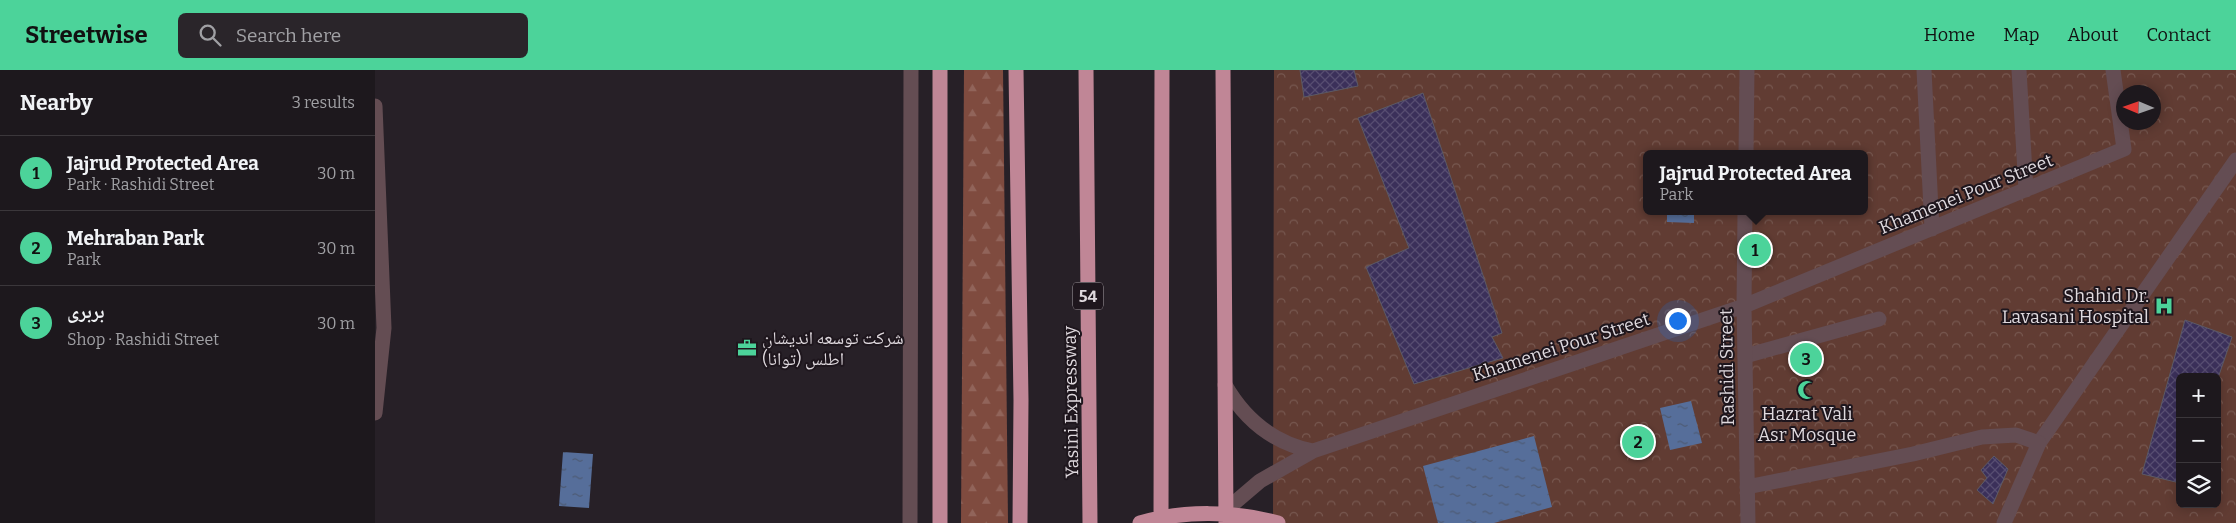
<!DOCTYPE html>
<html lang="en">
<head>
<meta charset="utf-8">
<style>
	:root { --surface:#1d181d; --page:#2a252a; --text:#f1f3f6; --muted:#a0a0a4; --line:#3b373b; --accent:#4cd39a }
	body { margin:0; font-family:Bitter,"Noto Naskh Arabic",serif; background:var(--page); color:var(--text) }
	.controls { position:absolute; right:15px; bottom:15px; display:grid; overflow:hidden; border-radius:8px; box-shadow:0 2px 12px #0003 }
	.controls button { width:45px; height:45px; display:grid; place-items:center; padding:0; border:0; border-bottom:1px solid var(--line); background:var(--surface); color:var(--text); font:25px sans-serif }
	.compass { position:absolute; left:1741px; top:15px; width:45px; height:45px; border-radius:50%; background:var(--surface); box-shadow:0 2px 12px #0003; rotate:272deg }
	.you { position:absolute; left:1302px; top:250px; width:18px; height:18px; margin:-12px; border:4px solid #fff; border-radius:50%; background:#1a73e8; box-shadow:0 0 0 8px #1a73e833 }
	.badge { display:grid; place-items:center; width:32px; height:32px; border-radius:50%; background:var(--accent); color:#111; font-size:16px; font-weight:700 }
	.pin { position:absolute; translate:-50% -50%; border:2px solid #fff; box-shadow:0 1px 5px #0006 }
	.popup { position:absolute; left:1268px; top:80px; width:225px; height:65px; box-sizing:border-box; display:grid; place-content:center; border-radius:8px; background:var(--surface); filter:drop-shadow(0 1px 4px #0005); font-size:16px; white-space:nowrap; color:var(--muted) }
	.popup b { font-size:19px; color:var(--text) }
	.popup::after { content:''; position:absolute; left:50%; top:100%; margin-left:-10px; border:10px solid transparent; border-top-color:var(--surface) }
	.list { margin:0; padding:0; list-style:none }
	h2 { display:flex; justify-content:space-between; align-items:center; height:65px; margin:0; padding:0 20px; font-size:21px }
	h2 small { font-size:16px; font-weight:400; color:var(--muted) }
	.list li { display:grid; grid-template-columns:32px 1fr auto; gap:15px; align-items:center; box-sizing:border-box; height:75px; padding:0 20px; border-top:1px solid var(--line) }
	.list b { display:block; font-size:19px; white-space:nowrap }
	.list p { margin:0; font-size:16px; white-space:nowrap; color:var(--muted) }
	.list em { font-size:16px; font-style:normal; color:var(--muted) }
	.icon { flex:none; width:28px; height:28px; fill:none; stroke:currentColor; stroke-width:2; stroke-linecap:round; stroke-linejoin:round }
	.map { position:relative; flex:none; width:1861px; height:453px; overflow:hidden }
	header { display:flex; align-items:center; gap:30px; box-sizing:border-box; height:70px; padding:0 25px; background:var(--accent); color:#111 }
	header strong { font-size:24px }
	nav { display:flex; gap:28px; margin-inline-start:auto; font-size:18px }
	.search { width:350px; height:45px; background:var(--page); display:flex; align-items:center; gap:12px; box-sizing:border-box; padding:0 18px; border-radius:8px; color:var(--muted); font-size:19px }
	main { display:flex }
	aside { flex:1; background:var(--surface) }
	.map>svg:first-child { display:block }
</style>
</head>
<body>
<header>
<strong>Streetwise</strong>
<div class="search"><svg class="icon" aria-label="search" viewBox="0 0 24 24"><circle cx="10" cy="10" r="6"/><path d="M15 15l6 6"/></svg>Search here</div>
<nav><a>Home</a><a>Map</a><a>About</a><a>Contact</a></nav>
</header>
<main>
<aside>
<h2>Nearby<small>3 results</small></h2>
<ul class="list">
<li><span class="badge">1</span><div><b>Jajrud Protected Area</b><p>Park · Rashidi Street</p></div><em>30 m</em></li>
<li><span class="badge">2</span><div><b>Mehraban Park</b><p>Park</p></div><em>30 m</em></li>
<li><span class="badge">3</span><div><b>بربری</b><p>Shop · Rashidi Street</p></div><em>30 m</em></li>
</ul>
</aside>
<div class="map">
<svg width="1861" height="453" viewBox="0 0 1861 453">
	<defs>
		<pattern id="forest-firs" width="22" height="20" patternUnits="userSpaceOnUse" patternTransform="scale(1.25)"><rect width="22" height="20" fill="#7f4b3f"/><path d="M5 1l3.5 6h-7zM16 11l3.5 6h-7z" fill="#91645a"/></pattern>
		<pattern id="park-crowns" width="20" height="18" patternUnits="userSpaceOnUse" patternTransform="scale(1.25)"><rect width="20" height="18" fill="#613c33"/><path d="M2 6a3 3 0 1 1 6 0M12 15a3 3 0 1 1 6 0" fill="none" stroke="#775850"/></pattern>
		<pattern id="water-ripples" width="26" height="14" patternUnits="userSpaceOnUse" patternTransform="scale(1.25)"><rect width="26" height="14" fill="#566e9a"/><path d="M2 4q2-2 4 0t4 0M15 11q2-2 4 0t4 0" fill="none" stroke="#4d5a73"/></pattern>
		<pattern id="building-cross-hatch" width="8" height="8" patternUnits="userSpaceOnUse" patternTransform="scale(1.25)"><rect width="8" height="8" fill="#3b305a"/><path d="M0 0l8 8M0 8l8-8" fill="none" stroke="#574d71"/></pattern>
	</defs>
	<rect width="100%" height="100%" fill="#272027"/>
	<!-- forest -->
	<path fill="url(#forest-firs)" d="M589,0h39l5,453h-47z"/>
	<!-- park -->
	<path fill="url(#park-crowns)" fill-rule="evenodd" d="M899,0h962v453h-963zM1748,22h30v30h-30zM1271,84h218v57h-218zM1805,307h37v127h-37z"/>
	<!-- water -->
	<path fill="url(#water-ripples)" d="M1292,141h27v12l-27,-1z
		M1316,331l11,42 -32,7 -10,-42z
		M1159,366l18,71 -58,16h-56l-15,-57z
		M188,382l30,2 -4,54 -30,-2z"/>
	<!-- building -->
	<path fill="url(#building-cross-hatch)" stroke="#5c5a65" d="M925,0h54l4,16 -54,11z
		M1048,23l79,240 -10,4 11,21 -89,26 -48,-117 43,-19 -51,-130z
		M1810,250l47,17 -15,44v-4h-37v106l-38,-9z
		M1619,386l14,13 -15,35 -16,-14 10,-12 -6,-8z"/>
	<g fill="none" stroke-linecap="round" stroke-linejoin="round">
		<!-- lane -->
		<path stroke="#644d53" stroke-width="15" d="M0,36l9,222 -9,85
			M1370,286l134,-37
			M1664,373l197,-283"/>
		<!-- street -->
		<path stroke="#644d53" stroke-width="15" d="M1549,0l8,159
			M1644,0l7,120
			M1371,84l1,-84
			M1370,141l-1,95 4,217
			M850,315c20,35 48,58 88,66
			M1372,417l166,-33 69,-17 34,-2 23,8 -35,80
			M851,440l34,-29 53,-30 431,-145 380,-157 -11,-79
			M535,453l1,-453"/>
		<!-- highway -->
		<path stroke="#c08696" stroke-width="15" d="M565,0v453
			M641,0l5,330 -1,123
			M711,0l4,453
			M848,0l3,453
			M765,453c43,-13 95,-12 138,0
			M786,453l1,-453"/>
	</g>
	<!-- icons -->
	<defs>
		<g id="hospital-bare" transform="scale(1.5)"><path d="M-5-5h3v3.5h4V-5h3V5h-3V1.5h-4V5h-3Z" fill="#4cd39a" stroke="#1e161d" stroke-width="2.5" paint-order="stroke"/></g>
		<g id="office-bare" transform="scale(1.5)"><path d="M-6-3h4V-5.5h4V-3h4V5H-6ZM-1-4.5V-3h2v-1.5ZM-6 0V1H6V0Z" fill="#4cd39a" stroke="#1e161d" stroke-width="2.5" paint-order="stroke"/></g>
		<g id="mosque-bare" transform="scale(1.5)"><path d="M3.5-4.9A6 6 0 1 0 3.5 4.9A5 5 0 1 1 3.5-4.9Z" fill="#4cd39a" stroke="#1e161d" stroke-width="2.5" paint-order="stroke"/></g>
	</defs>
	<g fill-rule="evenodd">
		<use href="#hospital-bare" x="1789" y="236"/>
		<use href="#office-bare" x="372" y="278"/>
		<use href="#mosque-bare" x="1432" y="320"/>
	</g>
	<g text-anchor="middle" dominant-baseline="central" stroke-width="4" stroke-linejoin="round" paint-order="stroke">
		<!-- shield labels -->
		<rect fill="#1e161d" stroke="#a59ea4" stroke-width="1" x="698" y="212.5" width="30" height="27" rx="4"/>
		<g font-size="16" font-weight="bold" fill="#dfd9de">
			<text x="713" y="226">54</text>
		</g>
		<!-- street labels -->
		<g font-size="18" fill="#dfd9de" stroke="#1e161d">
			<text transform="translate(1591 124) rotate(-22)">Khamenei Pour Street</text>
			<text transform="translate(1186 277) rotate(-18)">Khamenei Pour Street</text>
			<text transform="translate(1352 297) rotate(-91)">Rashidi Street</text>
			<text transform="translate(696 332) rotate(-91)">Yasini Expressway</text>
		</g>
		<!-- poi labels -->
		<g font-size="18" fill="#dfd9de" stroke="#1e161d" text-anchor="end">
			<text x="1774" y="226">Shahid Dr.<tspan x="1774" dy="21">Lavasani Hospital</tspan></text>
			<text x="387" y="268" text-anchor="start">شرکت توسعه اندیشان<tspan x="387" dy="21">اطلس (توانا)</tspan></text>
			<text x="1432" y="344" text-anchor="middle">Hazrat Vali<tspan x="1432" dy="21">Asr Mosque</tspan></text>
		</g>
	</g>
</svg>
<div class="controls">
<button>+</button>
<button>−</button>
<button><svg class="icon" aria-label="layers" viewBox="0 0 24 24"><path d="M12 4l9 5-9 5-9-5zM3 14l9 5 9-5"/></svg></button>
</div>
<svg class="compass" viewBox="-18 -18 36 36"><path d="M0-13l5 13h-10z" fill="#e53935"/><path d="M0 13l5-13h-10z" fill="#a0a0a4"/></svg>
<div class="you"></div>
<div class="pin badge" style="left:1380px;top:180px">1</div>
<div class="popup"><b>Jajrud Protected Area</b>Park</div>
<div class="pin badge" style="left:1263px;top:372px">2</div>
<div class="pin badge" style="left:1431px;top:289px">3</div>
</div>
</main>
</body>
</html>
